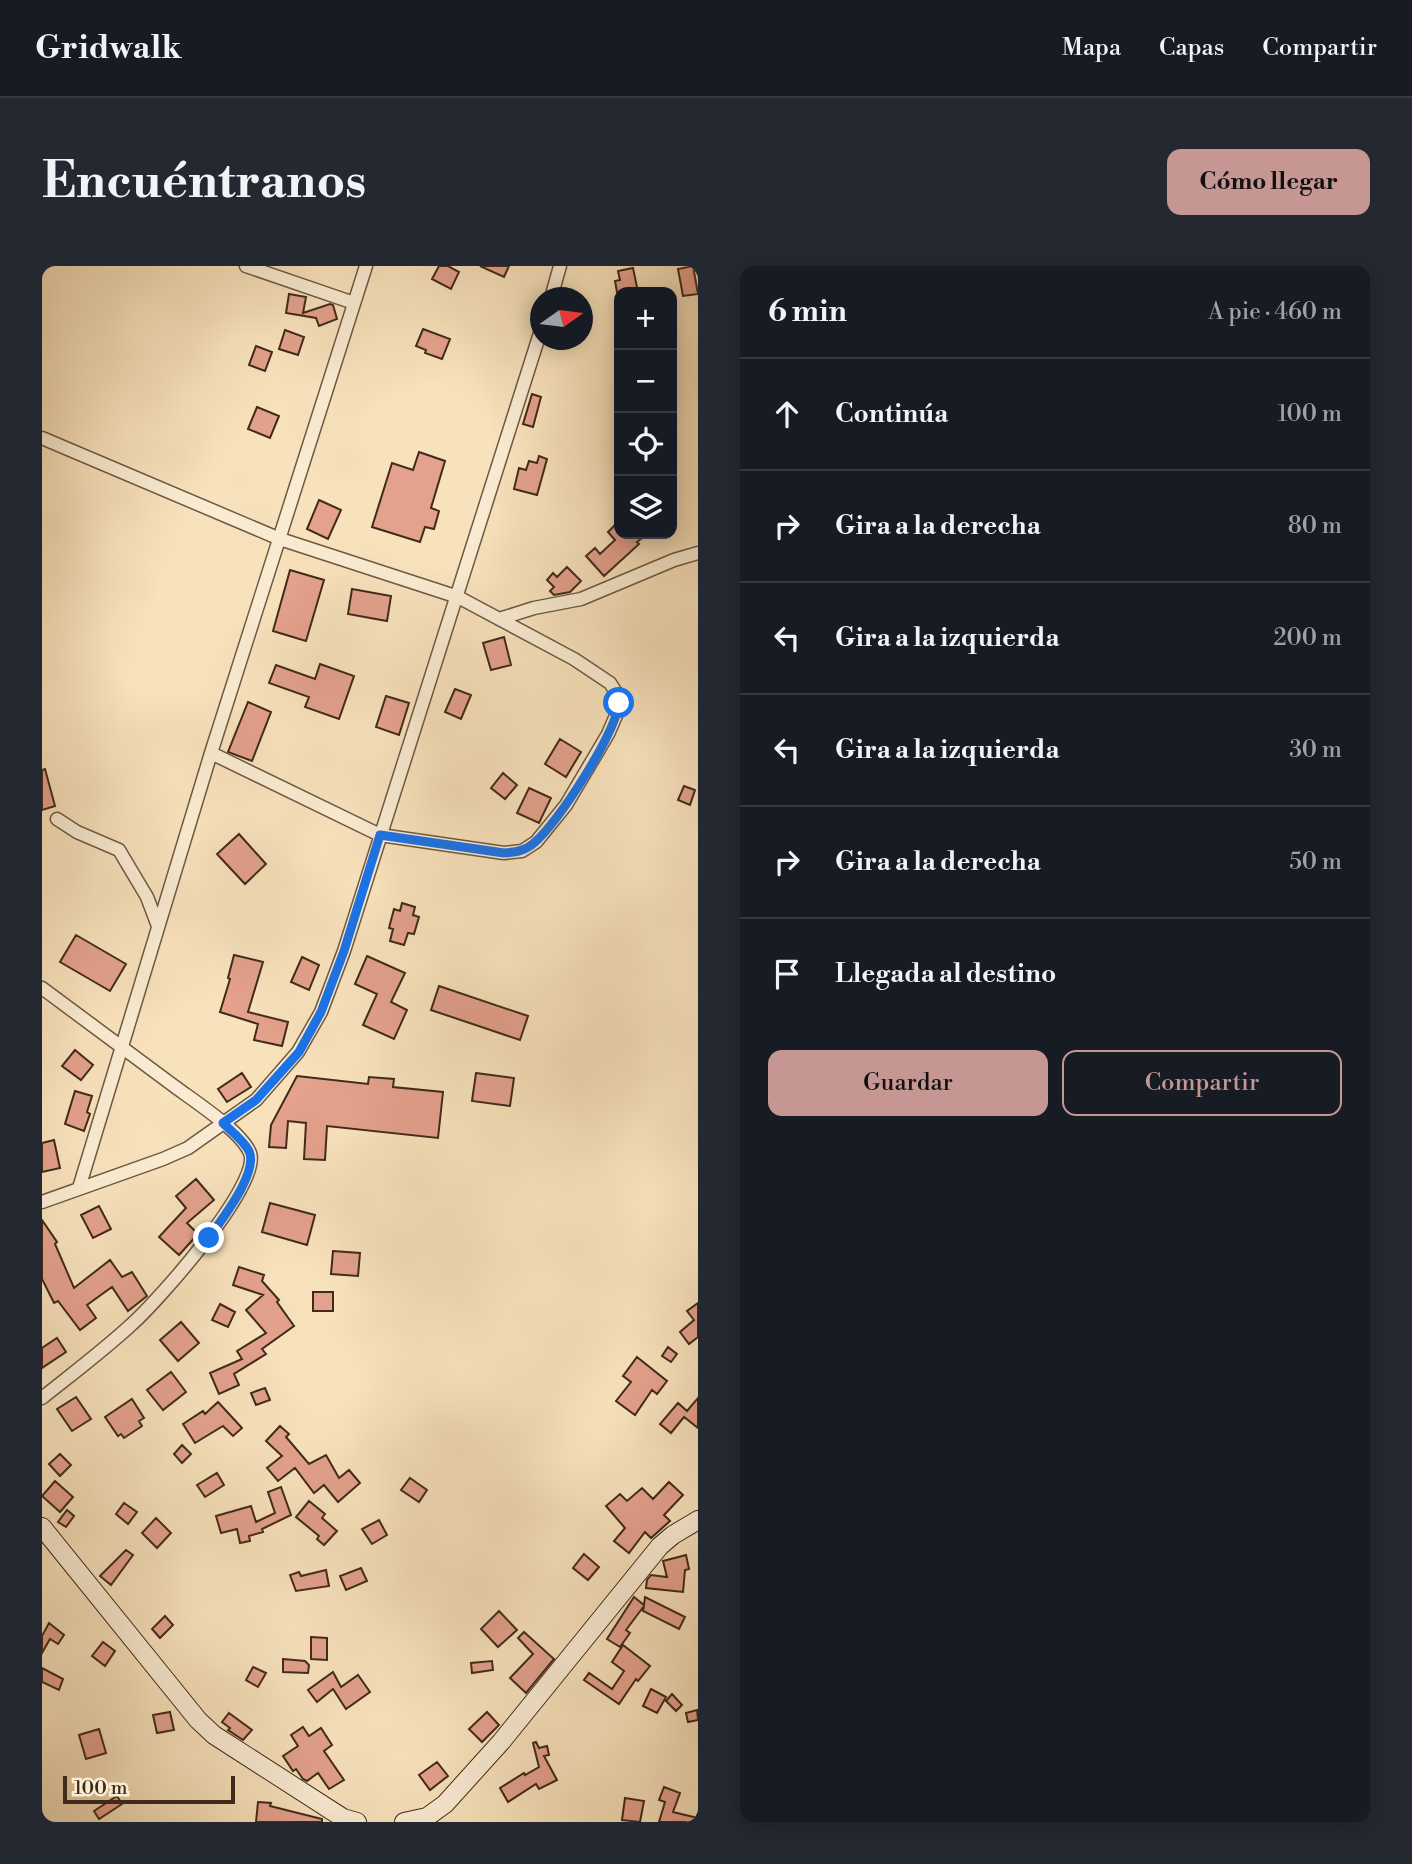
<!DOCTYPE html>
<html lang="es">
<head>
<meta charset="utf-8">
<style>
	:root { --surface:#171b24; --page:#242831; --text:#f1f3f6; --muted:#9ea1a6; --line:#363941; --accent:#c59692 }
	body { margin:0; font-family:"Libre Bodoni",serif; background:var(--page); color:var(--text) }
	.controls { position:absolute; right:21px; top:21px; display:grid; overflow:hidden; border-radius:14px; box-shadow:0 4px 18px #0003 }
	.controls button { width:63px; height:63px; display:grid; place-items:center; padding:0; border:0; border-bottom:2px solid var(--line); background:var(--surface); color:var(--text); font:35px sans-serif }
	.compass { position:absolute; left:488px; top:21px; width:63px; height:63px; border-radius:50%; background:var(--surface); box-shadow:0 4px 18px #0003; rotate:76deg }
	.scale { position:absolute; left:21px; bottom:18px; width:172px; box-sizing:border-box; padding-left:7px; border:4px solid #402a1a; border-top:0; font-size:19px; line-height:24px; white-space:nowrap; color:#402a1a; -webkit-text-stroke:5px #faecd3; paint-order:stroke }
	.stop { position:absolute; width:21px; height:21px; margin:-16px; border:5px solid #1a73e8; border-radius:50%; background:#fff }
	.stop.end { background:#1a73e8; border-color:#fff; box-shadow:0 2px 7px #0008 }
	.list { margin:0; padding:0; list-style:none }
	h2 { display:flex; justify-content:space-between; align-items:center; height:91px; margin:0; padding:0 28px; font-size:30px }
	h2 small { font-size:23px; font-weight:400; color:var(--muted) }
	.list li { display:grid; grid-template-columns:46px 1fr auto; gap:21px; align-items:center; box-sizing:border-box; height:112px; padding:0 28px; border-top:2px solid var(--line) }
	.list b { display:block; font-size:26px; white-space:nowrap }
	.list em { font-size:23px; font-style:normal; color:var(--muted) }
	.actions { display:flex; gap:14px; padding:21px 28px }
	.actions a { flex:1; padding:16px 0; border:2px solid var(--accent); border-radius:14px; text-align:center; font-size:24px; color:var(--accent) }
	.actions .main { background:var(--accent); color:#111 }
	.icon { flex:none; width:38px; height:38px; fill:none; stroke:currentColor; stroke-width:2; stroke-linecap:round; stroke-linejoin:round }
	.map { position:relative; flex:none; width:656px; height:1556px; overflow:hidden; border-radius:14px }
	header { display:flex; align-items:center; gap:42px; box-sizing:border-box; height:98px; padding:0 35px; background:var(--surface); border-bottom:2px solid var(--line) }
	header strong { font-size:33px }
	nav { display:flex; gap:38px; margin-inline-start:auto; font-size:24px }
	.intro { display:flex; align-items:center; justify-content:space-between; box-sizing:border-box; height:168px; padding:0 42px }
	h1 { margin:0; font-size:49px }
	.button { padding:18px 32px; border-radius:14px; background:var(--accent); color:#111; font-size:24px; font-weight:700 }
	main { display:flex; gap:42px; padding:0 42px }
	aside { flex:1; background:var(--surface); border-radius:14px; box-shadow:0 4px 18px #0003 }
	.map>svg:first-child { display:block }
</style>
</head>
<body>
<header>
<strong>Gridwalk</strong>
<nav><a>Mapa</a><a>Capas</a><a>Compartir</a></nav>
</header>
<div class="intro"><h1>Encuéntranos</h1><a class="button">Cómo llegar</a></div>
<main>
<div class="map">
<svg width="656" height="1556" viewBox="0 0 656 1556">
	<rect width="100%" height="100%" fill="#f8e2bc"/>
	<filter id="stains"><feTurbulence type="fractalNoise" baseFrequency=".00286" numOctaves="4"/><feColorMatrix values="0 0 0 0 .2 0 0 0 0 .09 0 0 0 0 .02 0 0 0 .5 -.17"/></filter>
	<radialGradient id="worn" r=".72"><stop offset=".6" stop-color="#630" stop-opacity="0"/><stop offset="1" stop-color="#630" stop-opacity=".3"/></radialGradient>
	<!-- building -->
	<path fill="#e4a18d" stroke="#402a1a" stroke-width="2" d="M397,0h9l11,6 -8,17 -19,-10z
		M438,0h29l-5,11z
		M651,0l5,28 -15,2 -5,-27z
		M591,2l5,24h-21l-2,-11 5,-1 -2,-9z
		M247,28l17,3 -3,16 27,-9 3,1 4,14 -18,7 -3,-8 -30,-5z
		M381,63l27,10 -8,20 -17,-6 1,-3 -10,-4z
		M243,64l19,7 -6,18 -19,-6z
		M214,80l16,6 -7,19 -16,-6z
		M490,128l9,3 -8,30 -10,-3z
		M215,141l22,9 -9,22 -22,-9z
		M377,186l26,9 -14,47 8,3 -5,18 -9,-2 -5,15 -48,-15 20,-64 21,7z
		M497,190l8,3 -10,36 -23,-6 5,-21 7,2 3,-9 8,2z
		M277,234l22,10 -13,29 -21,-10z
		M577,255v13h28l-10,8 2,2 -35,32 -18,-20 9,-8 5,6 15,-14 -7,-8z
		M525,301l14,14 -11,11 -16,3 -4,-4 4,-4 -7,-7 6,-7 4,4z
		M248,304l34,10 -18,61 -33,-10z
		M310,323l39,7 -4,25 -39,-7z
		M462,371l7,28 -20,5 -8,-27z
		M278,398l34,12 -15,43 -34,-12 4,-10 -40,-14 7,-18 39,14z
		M413,423l16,6 -10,24 -16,-7z
		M344,430l23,7 -10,32 -23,-8z
		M206,436l23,10 -19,49 -24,-9z
		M518,473l21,13 -15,25 -21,-13z
		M3,503l10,37 -13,4v-40z
		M461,507l14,12 -12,14 -14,-11z
		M642,520l11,4 -5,15 -12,-5z
		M487,522l22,10 -12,25 -22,-10z
		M197,568l27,30 -21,20 -28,-30z
		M360,637l13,4 -2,8 6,2 -5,17 -6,-1 -4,12 -14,-4 3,-12 -4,-1 5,-19 6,2z
		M34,669l50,29 -16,27 -50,-29z
		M192,689l29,7 -15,50 40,10 -6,24 -28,-6 4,-16 -38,-12 10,-33 -2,-1z
		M325,690l38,17 -14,29 16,8 -13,29 -31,-14 14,-31 -22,-10z
		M260,691l17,8 -10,25 -18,-8z
		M397,720l89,30 -8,24 -89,-30z
		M33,784l18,15 -12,15 -19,-14z
		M200,807l9,14 -24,15 -9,-13z
		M434,807l38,5 -4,28 -38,-5z
		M255,810l71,8 1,-7 25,2 -1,8 50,5 -5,46 -111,-12 -2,34 -21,-1 2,-36 -18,-2 -2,27 -17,-1 2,-22z
		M33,825l17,5 -5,16 3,2 -6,17 -19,-7z
		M12,874l6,28 -18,4v-29z
		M154,913l18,21 -27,23 11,11 -19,21 -20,-18 27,-29 -10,-12z
		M228,937l45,12 -8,30 -45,-13z
		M57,940l12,23 -18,9 -12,-23z
		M0,954l15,22 -2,2 19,44 36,-28 12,17 10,-5 15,24 -19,15 -16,-24 -25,18 9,13 -16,12 -22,-29 -4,2 -12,-24z
		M291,985l27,2 -2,23 -27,-2z
		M197,1001l25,8 -2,6 17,19 -2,2 17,24 -32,23 4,5 -32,20 5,11 -20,9 -9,-21 32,-14 -5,-8 29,-18 -20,-23 17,-15 -30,-10z
		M271,1026h20v19h-20z
		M656,1037v34l-9,7 -9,-12 14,-12 -7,-9z
		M178,1038l15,8 -7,15 -16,-7z
		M139,1056l18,21 -21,18 -18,-21z
		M15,1072l9,14 -24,16v-20z
		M626,1081l9,7 -6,8 -9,-6z
		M595,1091l30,24 -10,13 -5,-4 -17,25 -19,-14 15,-19 -8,-6z
		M129,1106l15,20 -23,18 -16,-20z
		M223,1122l5,12 -14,5 -5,-12z
		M34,1131l15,22 -19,12 -15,-22z
		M656,1132v30l-14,-11 -13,16 -11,-9 18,-21 9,8z
		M90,1133l12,19 -5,3 3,5 -18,12 -3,-4 -3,2 -13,-19z
		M176,1136l24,26 -9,8 -10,-10 -28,17 -12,-19 20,-13 2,3z
		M238,1160l9,8 -3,3 23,27 17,-9 13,23 10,-8 11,13 -22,19 -14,-17 -10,8 -19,-25 -17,13 -11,-13 15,-12 -16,-15z
		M140,1179l9,9 -9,9 -8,-9z
		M18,1188l11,11 -11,11 -11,-12z
		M175,1207l7,12 -19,12 -8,-12z
		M368,1212l17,12 -8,12 -18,-12z
		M13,1215l18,16 -13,15 -18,-16z
		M627,1216l14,13 -19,20 6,6 -19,17 -6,-6 -16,21 -15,-12 11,-13 -19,-22 14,-12 7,7 15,-13 11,11z
		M239,1221l10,28 -29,14 1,3 -14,4 1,5 -10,2 -3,-14 -16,4 -5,-17 35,-10 5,16 19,-9 -7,-21z
		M267,1235l16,13 -3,4 15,13 -13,14 -7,-6 2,-3 -23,-19z
		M82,1237l13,9 -9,12 -12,-10z
		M25,1244l7,6 -8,11 -8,-5z
		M114,1252l15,15 -14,15 -15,-15z
		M337,1254l8,15 -15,9 -10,-15z
		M84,1284l7,5 -22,30 -11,-9z
		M542,1288l15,13 -11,13 -15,-12z
		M644,1289l3,14 -4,1 -2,22 -37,-4 1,-8 4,-5 16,2 -4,-16z
		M319,1302l6,13 -21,9 -6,-14z
		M284,1304l3,16 -33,5 -6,-16 9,-3 2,4z
		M592,1331l10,8 1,-8 40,20 -6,12 -36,-18 1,-5 -18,24 4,3 -10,14 -13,-8z
		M457,1345l18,19 -19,17 -17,-18z
		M123,1350l8,9 -13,13 -8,-9z
		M7,1357l15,12 -6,9 -8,-5 -8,14v-17z
		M482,1366l30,27 -28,34 -16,-15 23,-24 -15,-16z
		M269,1371l16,1v22l-16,-1z
		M61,1376l12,9 -10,15 -13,-10z
		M581,1379l27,21 -12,15 -2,-2 -17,25 -35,-24 5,-7 23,16 12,-18 -12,-9z
		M241,1393l22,2 4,4 -1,8 -25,-1z
		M450,1395l1,9 -21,3 -1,-10z
		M211,1401l13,6 -8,14 -12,-7z
		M0,1402l21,11 -4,11 -17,-8z
		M291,1406l8,15 17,-12 12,17 -24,17 -13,-20 -16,13 -9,-12z
		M609,1423l15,8 -9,16 -14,-7z
		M630,1428l10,11 -6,6 -10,-10z
		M655,1444l1,10 -10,2 -2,-9z
		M128,1446l4,18 -17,3 -4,-18z
		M445,1446l12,13 -17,17 -13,-13z
		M187,1447l23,17 -9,10 -15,-10 2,-2 -8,-6z
		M261,1461l6,9 12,-8 11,17 -8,6 20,29 -15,9 -11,-16 -11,8 -4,-2 -7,-10 -3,2 -10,-15 15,-10 -7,-11z
		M57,1463l7,24 -20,6 -7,-24z
		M494,1476l3,6 8,-2 2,9 -5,1 13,24 -18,9 -3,-5 -28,18 -8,-14 24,-15 1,2 14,-8 -6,-24z
		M395,1496l11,14 -18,14 -11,-15z
		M622,1521l16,6 -7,19 25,6v4h-39l6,-20 -6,-2z
		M75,1530l5,8 -23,15 -5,-8z
		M583,1532l19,3 -4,21 -18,-2z
		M216,1536l13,1 -1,3 52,13v3h-66z"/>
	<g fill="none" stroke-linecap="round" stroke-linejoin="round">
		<!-- street casing -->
		<g stroke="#6e5842" stroke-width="15">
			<path id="street" d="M204,0l108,37
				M509,32l9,-32
				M0,172l238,101 178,58 116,62 36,24 7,11 1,17 -10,23 -42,71 -30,37 -14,9 -18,2 -124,-18 -169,-82
				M457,353l35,-11 47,-9 93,-39 24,-7
				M15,553l20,13 42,18 28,47 11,29
				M0,722c44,33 88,65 132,98 20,15 67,45 76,67 12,31 -93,149 -118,171 -28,26 -60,50 -90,74
				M37,922l132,-435 155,-487
				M0,936l121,-43 25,-11 68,-48 42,-48 23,-40 23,-61 197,-621"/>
		</g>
		<!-- secondary casing -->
		<g stroke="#402a1a" stroke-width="20">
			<path id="secondary" d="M0,1261l156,193 16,15 129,83 14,4
				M362,1556l23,-5 18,-13 56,-62 159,-196 13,-11 25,-15"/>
		</g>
		<!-- street -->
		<use href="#street" stroke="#faecd3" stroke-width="12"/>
		<!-- secondary -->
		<use href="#secondary" stroke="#faecd3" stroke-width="18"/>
	</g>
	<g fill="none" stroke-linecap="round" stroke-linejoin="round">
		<!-- route -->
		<path stroke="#1a73e8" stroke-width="9" d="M167,972c12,-18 50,-65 40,-87 -5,-10 -18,-20 -26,-28l33,-23 43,-48 22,-40 23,-61 36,-116 124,18c12,-1 21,-2 30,-10 25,-21 81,-109 85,-140"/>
	</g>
	<rect width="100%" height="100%" filter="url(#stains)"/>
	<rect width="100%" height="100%" fill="url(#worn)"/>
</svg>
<div class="controls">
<button>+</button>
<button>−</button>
<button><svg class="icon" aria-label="locate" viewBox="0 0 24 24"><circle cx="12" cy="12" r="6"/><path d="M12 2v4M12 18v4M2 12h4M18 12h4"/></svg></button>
<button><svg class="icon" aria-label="layers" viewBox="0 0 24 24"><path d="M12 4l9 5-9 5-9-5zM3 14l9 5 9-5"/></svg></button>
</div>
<svg class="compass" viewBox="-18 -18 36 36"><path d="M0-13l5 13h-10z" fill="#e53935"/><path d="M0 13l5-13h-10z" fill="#9ea1a6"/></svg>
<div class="scale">100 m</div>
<div class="stop" style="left:577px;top:437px"></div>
<div class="stop end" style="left:167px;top:972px"></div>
</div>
<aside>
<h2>6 min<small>A pie · 460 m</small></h2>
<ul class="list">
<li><svg class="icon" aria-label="ahead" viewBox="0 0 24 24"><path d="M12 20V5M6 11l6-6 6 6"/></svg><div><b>Continúa</b></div><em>100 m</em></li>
<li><svg class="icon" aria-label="right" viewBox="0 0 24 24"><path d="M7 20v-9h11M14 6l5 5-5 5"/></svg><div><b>Gira a la derecha</b></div><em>80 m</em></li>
<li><svg class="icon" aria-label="left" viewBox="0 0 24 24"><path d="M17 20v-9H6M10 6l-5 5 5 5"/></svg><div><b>Gira a la izquierda</b></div><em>200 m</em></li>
<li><svg class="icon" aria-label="left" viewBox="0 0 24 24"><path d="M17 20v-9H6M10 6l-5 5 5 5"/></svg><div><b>Gira a la izquierda</b></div><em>30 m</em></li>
<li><svg class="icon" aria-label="right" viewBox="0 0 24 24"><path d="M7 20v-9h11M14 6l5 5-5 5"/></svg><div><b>Gira a la derecha</b></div><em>50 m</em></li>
<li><svg class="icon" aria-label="arrive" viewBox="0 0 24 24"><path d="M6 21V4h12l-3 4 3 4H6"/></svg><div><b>Llegada al destino</b></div></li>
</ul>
<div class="actions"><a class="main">Guardar</a><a>Compartir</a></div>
</aside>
</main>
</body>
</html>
